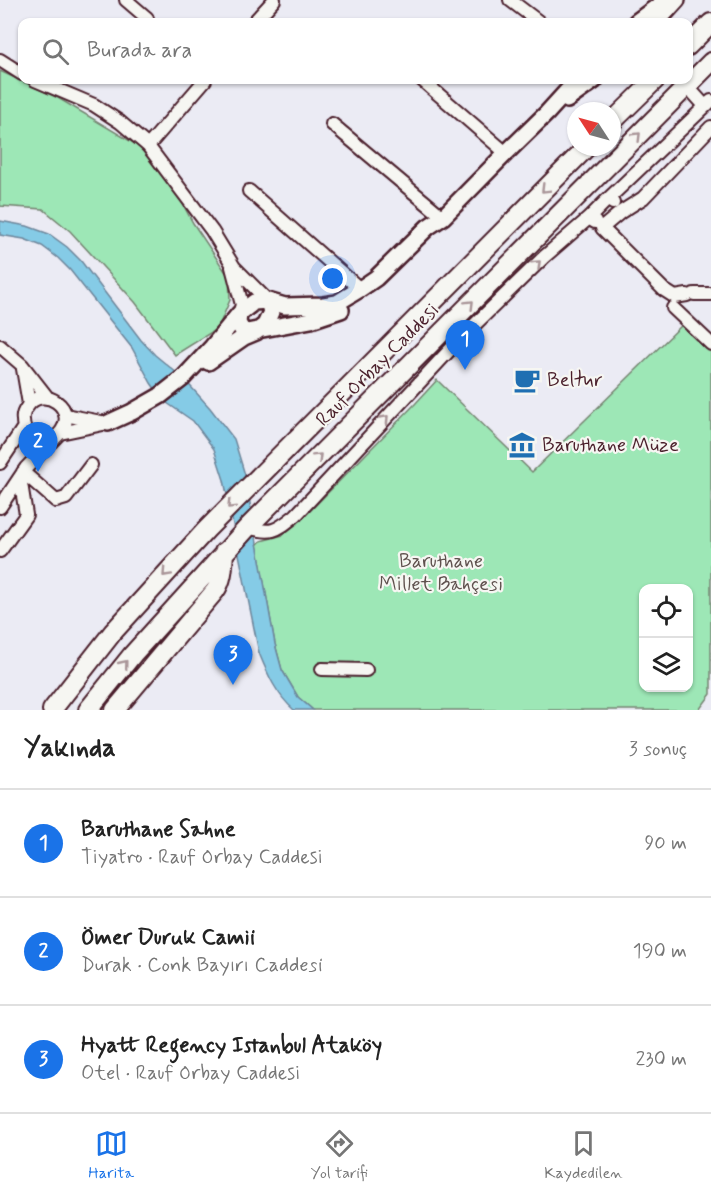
<!DOCTYPE html>
<html lang="tr">
<head>
<meta charset="utf-8">
<style>
	:root { --surface:#fff; --page:#f2f2f2; --text:#222; --muted:#767676; --line:#e0e0e0; --accent:#1a73e8 }
	body { margin:0; font-family:Mynerve,sans-serif; background:var(--page); color:var(--text) }
	.controls { position:absolute; right:18px; bottom:18px; display:grid; overflow:hidden; border-radius:12px; box-shadow:0 2px 4px #0004 }
	.controls button { width:54px; height:54px; display:grid; place-items:center; padding:0; border:0; border-bottom:2px solid var(--line); background:var(--surface); color:var(--text); font:30px sans-serif }
	.compass { position:absolute; left:567px; top:102px; width:54px; height:54px; border-radius:50%; background:var(--surface); box-shadow:0 2px 4px #0004; rotate:306deg }
	.you { position:absolute; left:333px; top:279px; width:21px; height:21px; margin:-15px; border:4px solid #fff; border-radius:50%; background:#1a73e8; box-shadow:0 0 0 9px #1a73e833 }
	.badge { display:grid; place-items:center; width:39px; height:39px; border-radius:50%; background:var(--accent); color:#fff; font-size:20px; font-weight:700 }
	.pin { position:absolute; translate:-50% -50px; filter:drop-shadow(0 2px 3px #0008) }
	.pin::after { content:''; position:absolute; top:32px; width:21px; height:18px; background:inherit; clip-path:polygon(0 0,100% 0,50% 100%) }
	.list { margin:0; padding:0; list-style:none }
	h2 { display:flex; justify-content:space-between; align-items:center; height:78px; margin:0; padding:0 24px; font-size:26px }
	h2 small { font-size:20px; font-weight:400; color:var(--muted) }
	.list li { display:grid; grid-template-columns:39px 1fr auto; gap:18px; align-items:center; box-sizing:border-box; height:108px; padding:0 24px; border-top:2px solid var(--line) }
	.list b { display:block; font-size:22px; white-space:nowrap }
	.list p { margin:0; font-size:20px; white-space:nowrap; color:var(--muted) }
	.list em { font-size:20px; font-style:normal; color:var(--muted) }
	.icon { flex:none; width:33px; height:33px; fill:none; stroke:currentColor; stroke-width:2; stroke-linecap:round; stroke-linejoin:round }
	.map { position:relative; flex:none; width:711px; height:710px; overflow:hidden }
	.search { position:absolute; background:var(--surface); box-shadow:0 2px 4px #0004; left:18px; right:18px; top:18px; height:66px; display:flex; align-items:center; gap:15px; box-sizing:border-box; padding:0 21px; border-radius:12px; color:var(--muted); font-size:22px }
	.sheet { height:402px; background:var(--surface) }
	nav { display:flex; justify-content:space-around; align-items:center; box-sizing:border-box; height:84px; border-top:2px solid var(--line); background:var(--surface); font-size:16px; color:var(--muted) }
	nav a { display:grid; justify-items:center; gap:3px }
	nav .on { color:var(--accent) }
	.map>svg:first-child { display:block }
</style>
</head>
<body>
<div class="map">
<svg width="711" height="710" viewBox="0 0 711 710">
	<rect width="100%" height="100%" fill="#ebebf4"/>
	<filter id="ink" filterUnits="userSpaceOnUse"><feTurbulence type="fractalNoise" baseFrequency=".0167" numOctaves="2"/><feDisplacementMap in="SourceGraphic" scale="12" xChannelSelector="R" yChannelSelector="G"/><feConvolveMatrix kernelMatrix="1 2 1 2 8 2 1 2 1" color-interpolation-filters="sRGB"/></filter>
	<g filter="url(#ink)">
		<!-- green -->
		<path fill="#9de7b6" stroke="#748370" stroke-width="1.5" fill-rule="evenodd" d="M0,71l58,27 79,47 34,37 22,41 36,54 1,23 -12,28 -43,27 -40,-53 -65,-71 -27,-22 -43,-3z
			M683,324l28,26v344l-12,16h-386l-15,-13 -16,-27 -7,-26 -18,-99 4,-4 22,-6 27,-24 105,-107 22,-24 95,92zM644,588h44v100h-44z"/>
		<!-- water -->
		<path fill="#85cbe6" stroke="#6d869b" stroke-width="1.5" d="M0,221l27,5 22,8 18,13 14,14 60,79 14,15 28,23 27,30 24,31 11,36 30,169 7,26 16,27 15,13h-19c-18,-16 -26,-35 -35,-57l-35,-173 -10,-31 -21,-28 -26,-18 -7,-7 -9,-13 -19,-35 -62,-78 -12,-12 -16,-12 -18,-7 -24,-4z"/>
		<g fill="none" stroke-linecap="round" stroke-linejoin="round">
			<!-- minor casing -->
			<g stroke="#4a1f2b" stroke-width="16">
				<path id="minor" d="M126,0l21,18
					M510,0l29,22
					M254,22l20,-22
					M0,60l22,14
					M35,80l59,25 26,17 28,24 64,85 22,36 34,34
					M422,80l84,73
					M687,86l18,20
					M332,124l111,93
					M148,146l57,-66
					M249,191l111,98
					M608,199l103,-98
					M595,222l-6,-4 19,-19 5,4
					M232,267l10,38 -3,9
					M694,294h17
					M687,295l-12,2 -11,-7 -62,-62 19,-16 22,-14 68,-71
					M673,308l38,36
					M0,346l22,19 25,32
					M23,369l6,35
					M65,415l36,7
					M60,433l48,-10
					M0,463l24,-36
					M23,472l33,29 10,-3 25,-33
					M0,507l26,-39 34,-35c20,-24 -18,-50 -33,-26 -3,4 -5,8 -4,13 0,17 16,22 31,18
					M248,527c25,8 29,3 48,-12l164,-176 84,-82 45,-39
					M0,551l26,-36 -6,-38
					M322,669l44,1"/>
			</g>
			<!-- major casing -->
			<g stroke="#4a1f2b" stroke-width="20">
				<path id="major" d="M636,22l30,-22
					M657,22l20,-22
					M567,100l28,-20
					M239,314l-1,9 4,7 5,2 64,-12 30,-10
					M208,362l36,-25 12,-5 9,-7 6,-13 -3,-11
					M108,423l24,-11 28,-16 23,-18 29,-31 27,-33 15,-12 14,-1 17,5 38,-1 14,-2 23,-14 16,-11 52,-51 15,-10 63,-64 41,-40 30,-33"/>
			</g>
			<!-- highway casing -->
			<g stroke="#4a1f2b" stroke-width="22">
				<path id="highway" d="M688,46l23,-23
					M612,122l43,-42
					M52,710l61,-78 93,-102 381,-383
					M88,710l45,-56 115,-127 463,-465
					M115,710l100,-119c8,-11 8,-25 9,-39"/>
			</g>
			<!-- minor -->
			<use href="#minor" stroke="#f6f6f2" stroke-width="12"/>
			<!-- major -->
			<use href="#major" stroke="#f6f6f2" stroke-width="15"/>
			<!-- highway -->
			<use href="#highway" stroke="#f6f6f2" stroke-width="18"/>
		</g>
		<!-- one-way arrows -->
		<defs><path id="oneway-chevron" d="M-2-3.5L2.5 0L-2 3.5" fill="none" stroke-width="1.6" stroke-linecap="round" stroke-linejoin="round" transform="scale(1.5)"/></defs>
		<g stroke="#a99598">
			<use href="#oneway-chevron" transform="translate(637 136) rotate(-45)"/>
			<use href="#oneway-chevron" transform="translate(545 189) rotate(135)"/>
			<use href="#oneway-chevron" transform="translate(537 264) rotate(-44)"/>
			<use href="#oneway-chevron" transform="translate(470 304) rotate(-45)"/>
			<use href="#oneway-chevron" transform="translate(385 419) rotate(-47)"/>
			<use href="#oneway-chevron" transform="translate(318 457) rotate(-45)"/>
			<use href="#oneway-chevron" transform="translate(231 505) rotate(135)"/>
			<use href="#oneway-chevron" transform="translate(166 573) rotate(133)"/>
			<use href="#oneway-chevron" transform="translate(124 664) rotate(-51)"/>
		</g>
	</g>
	<!-- icons -->
	<defs>
		<g id="cafe-bare" transform="scale(2.07)"><path d="M-5.5-4.5H6V0H3Q3 3.5 0 3.5H-2.5Q-5.5 3.5-5.5 0ZM3-3.2v2h1.7v-2ZM-6 4.5H4V6H-6Z" fill="#1f6fb2" stroke="#f6f6f2" stroke-width="2.5" paint-order="stroke"/></g>
		<g id="museum-bare" transform="scale(2.07)"><path d="M0-6L6-3V-2H-6V-3ZM-5-1h2V3h-2ZM-1-1h2V3h-2ZM3-1h2V3H3ZM-6 4H6V6H-6Z" fill="#1f6fb2" stroke="#f6f6f2" stroke-width="2.5" paint-order="stroke"/></g>
	</defs>
	<g fill-rule="evenodd">
		<use href="#cafe-bare" x="527" y="380"/>
		<use href="#museum-bare" x="522" y="445"/>
	</g>
	<g text-anchor="middle" dominant-baseline="central" stroke-width="4.5" stroke-linejoin="round" paint-order="stroke">
		<!-- street labels -->
		<g font-size="20" fill="#4a1f2b" stroke="#f6f6f2">
			<text transform="translate(378 365) rotate(-45)">Rauf Orbay Caddesi</text>
		</g>
		<!-- poi labels -->
		<g font-size="20" fill="#4a1f2b" stroke="#f6f6f2" text-anchor="start">
			<text x="547" y="380">Beltur</text>
			<text x="542" y="445">Baruthane Müze</text>
		</g>
		<!-- park labels -->
		<g font-size="20" fill="#5f514e" stroke="#f6f6f2">
			<text x="441" y="561">Baruthane<tspan x="441" dy="23">Millet Bahçesi</tspan></text>
		</g>
	</g>
</svg>
<div class="controls">
<button><svg class="icon" aria-label="locate" viewBox="0 0 24 24"><circle cx="12" cy="12" r="6"/><path d="M12 2v4M12 18v4M2 12h4M18 12h4"/></svg></button>
<button><svg class="icon" aria-label="layers" viewBox="0 0 24 24"><path d="M12 4l9 5-9 5-9-5zM3 14l9 5 9-5"/></svg></button>
</div>
<svg class="compass" viewBox="-18 -18 36 36"><path d="M0-13l5 13h-10z" fill="#e53935"/><path d="M0 13l5-13h-10z" fill="#767676"/></svg>
<div class="you"></div>
<div class="pin badge" style="left:465px;top:370px">1</div>
<div class="pin badge" style="left:38px;top:472px">2</div>
<div class="pin badge" style="left:233px;top:685px">3</div>
<div class="search"><svg class="icon" aria-label="search" viewBox="0 0 24 24"><circle cx="10" cy="10" r="6"/><path d="M15 15l6 6"/></svg>Burada ara</div>
</div>
<section class="sheet">
<h2>Yakında<small>3 sonuç</small></h2>
<ul class="list">
<li><span class="badge">1</span><div><b>Baruthane Sahne</b><p>Tiyatro · Rauf Orbay Caddesi</p></div><em>90 m</em></li>
<li><span class="badge">2</span><div><b>Ömer Duruk Camii</b><p>Durak · Conk Bayırı Caddesi</p></div><em>190 m</em></li>
<li><span class="badge">3</span><div><b>Hyatt Regency Istanbul Ataköy</b><p>Otel · Rauf Orbay Caddesi</p></div><em>230 m</em></li>
</ul>
</section>
<nav>
<a class="on"><svg class="icon" aria-label="map" viewBox="0 0 24 24"><path d="M3 6l6-2 6 2 6-2v14l-6 2-6-2-6 2zM9 4v14M15 6v14"/></svg>Harita</a>
<a><svg class="icon" aria-label="directions" viewBox="0 0 24 24"><path d="M12 3l9 9-9 9-9-9zM9 14v-3h6M13 9l2 2-2 2"/></svg>Yol tarifi</a>
<a><svg class="icon" aria-label="saved" viewBox="0 0 24 24"><path d="M7 4h10v16l-5-4-5 4z"/></svg>Kaydedilen</a>
</nav>
</body>
</html>
